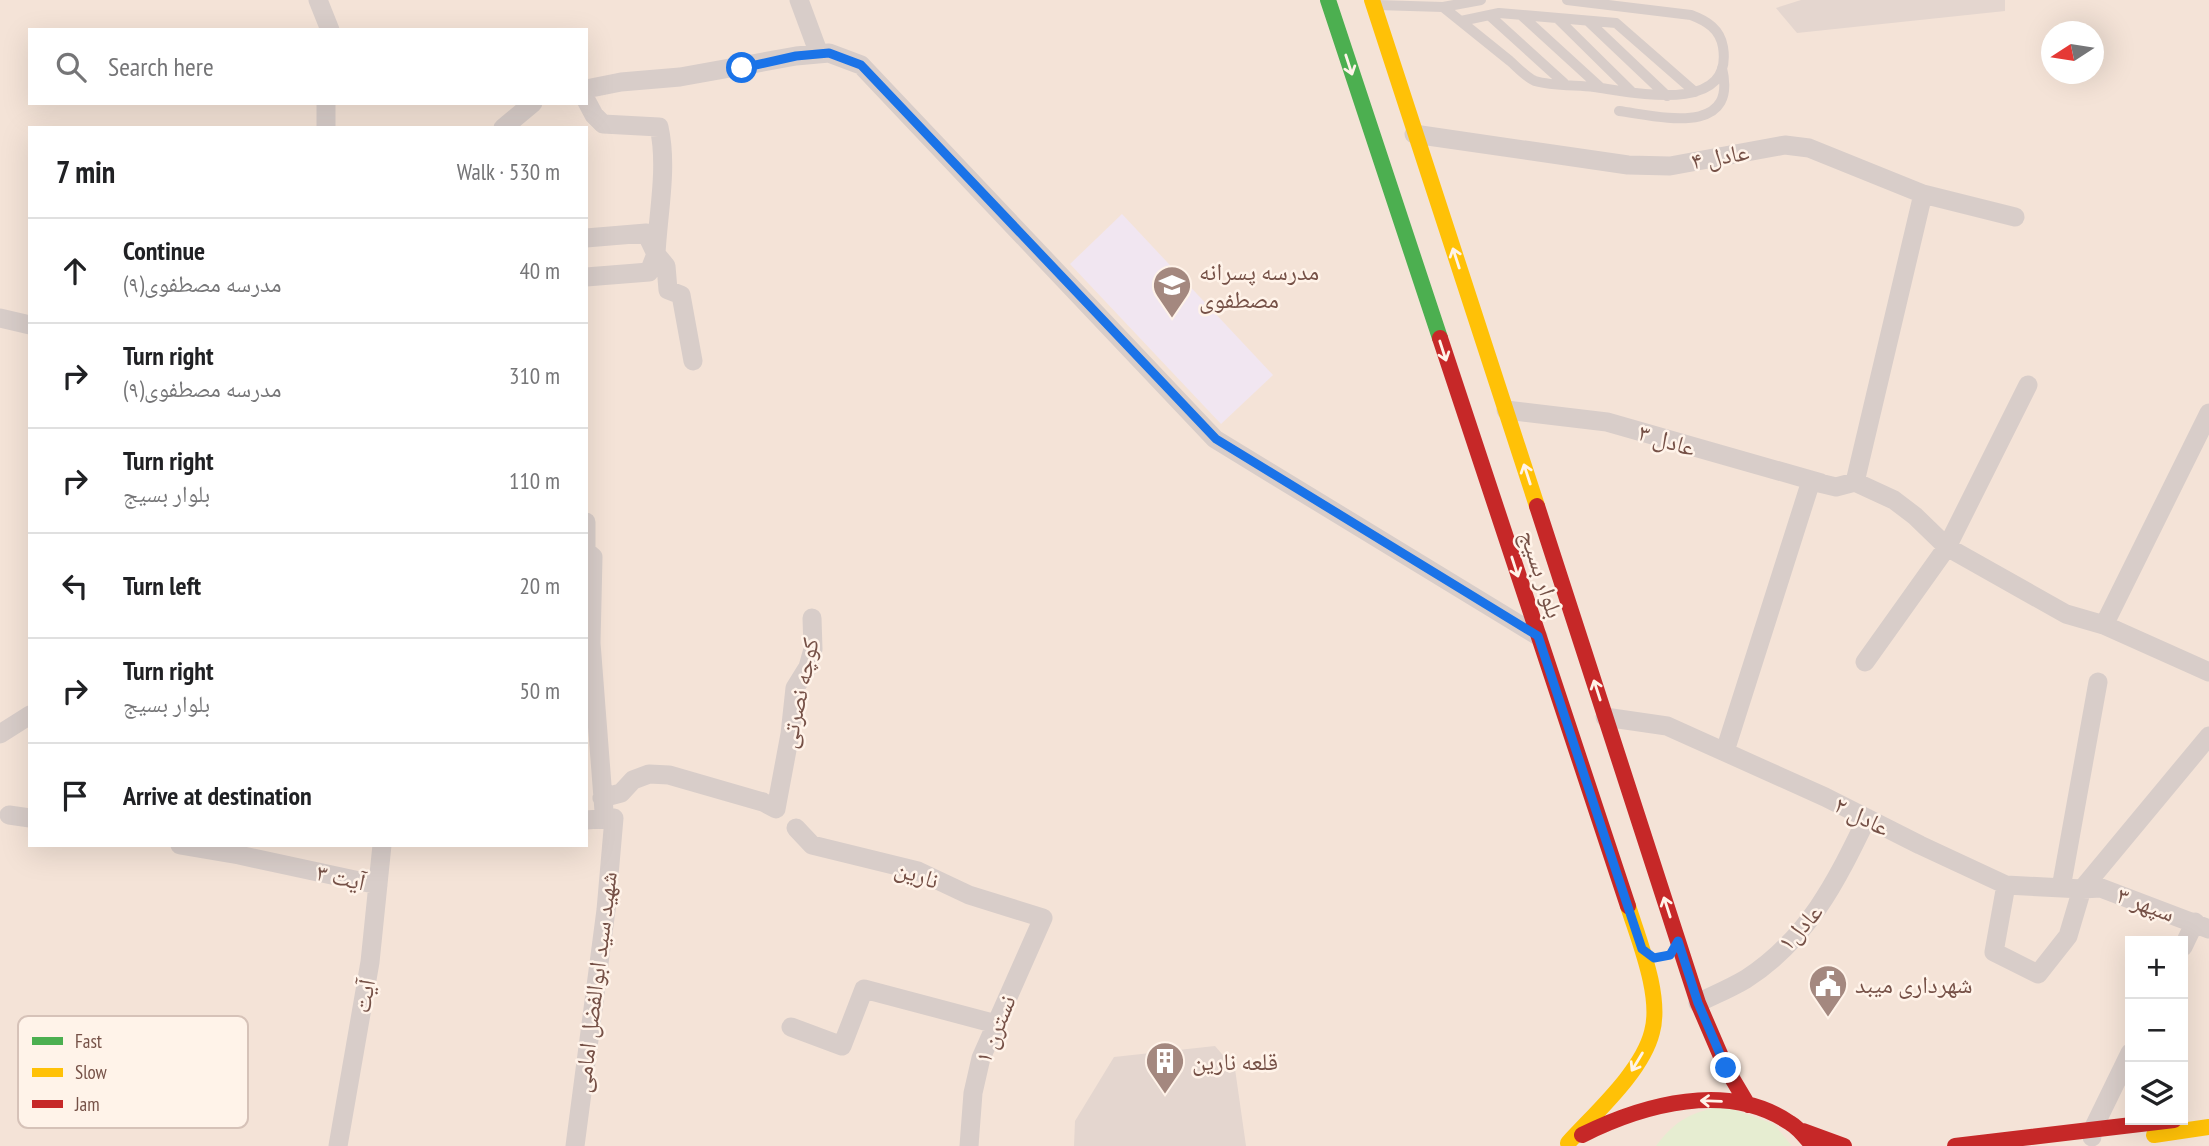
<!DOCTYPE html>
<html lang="en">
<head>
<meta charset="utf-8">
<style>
	:root { --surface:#fff; --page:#f6f6f6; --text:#202124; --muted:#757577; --line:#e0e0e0 }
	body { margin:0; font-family:"PT Sans Narrow","Noto Naskh Arabic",sans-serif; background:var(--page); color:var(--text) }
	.controls { position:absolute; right:21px; bottom:21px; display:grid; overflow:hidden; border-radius:0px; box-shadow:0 7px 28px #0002 }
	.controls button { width:63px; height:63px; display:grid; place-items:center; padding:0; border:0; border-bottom:2px solid var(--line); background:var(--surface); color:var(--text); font:35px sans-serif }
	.compass { position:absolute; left:2041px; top:21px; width:63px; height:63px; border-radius:50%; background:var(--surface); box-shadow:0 7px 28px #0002; rotate:258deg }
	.stop { position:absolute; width:21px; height:21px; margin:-16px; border:5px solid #1a73e8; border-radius:50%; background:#fff }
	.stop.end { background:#1a73e8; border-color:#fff; box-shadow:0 2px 7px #0008 }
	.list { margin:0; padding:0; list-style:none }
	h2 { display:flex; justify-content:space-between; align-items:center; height:91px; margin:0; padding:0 28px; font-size:30px }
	h2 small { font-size:23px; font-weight:400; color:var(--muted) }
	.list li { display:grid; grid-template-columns:46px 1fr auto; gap:21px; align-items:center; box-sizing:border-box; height:105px; padding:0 28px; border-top:2px solid var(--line) }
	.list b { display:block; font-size:26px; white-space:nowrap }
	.list p { margin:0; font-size:23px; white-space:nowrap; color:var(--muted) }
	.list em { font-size:23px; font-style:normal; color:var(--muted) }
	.icon { flex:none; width:38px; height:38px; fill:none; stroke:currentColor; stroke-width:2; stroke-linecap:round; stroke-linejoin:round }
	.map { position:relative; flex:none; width:2209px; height:1146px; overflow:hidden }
	.search { position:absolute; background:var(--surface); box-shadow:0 7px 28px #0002; left:28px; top:28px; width:560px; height:77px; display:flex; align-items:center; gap:18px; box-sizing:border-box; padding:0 24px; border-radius:0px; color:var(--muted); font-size:26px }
	.panel { position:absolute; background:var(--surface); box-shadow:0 7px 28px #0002; left:28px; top:126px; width:560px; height:721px; border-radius:0px }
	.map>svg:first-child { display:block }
</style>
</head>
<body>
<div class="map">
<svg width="2209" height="1146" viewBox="0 0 2209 1146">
	<rect width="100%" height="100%" fill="#f8efe7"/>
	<!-- residential -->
	<path fill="#f4e3d7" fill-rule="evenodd" d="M0,0h2209v1146h-2209zM30,30h556v73h-556zM2052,32h42v42h-42zM30,128h556v717h-556zM2130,941h53v179h-53z"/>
	<!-- education -->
	<path fill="#f1e6f1" d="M1122,214l151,161 -52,49 -151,-160z"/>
	<!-- green -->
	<path fill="#e6edd1" d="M1724,1106l50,18 18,22h-136c20,-27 36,-34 68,-40z"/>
	<!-- building -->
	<path fill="#e4d6cf" d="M1801,0h204v11l-208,22 -21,-25z
		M1215,1046l20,23 11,77h-172l1,-25 39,-64z"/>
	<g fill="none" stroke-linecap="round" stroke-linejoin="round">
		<!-- lane -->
		<path stroke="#d8cdc9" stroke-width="10" d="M1377,5l66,2 38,-7
			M1443,7c22,18 45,36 67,54 7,6 17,17 25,20 16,5 42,4 59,6 37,5 140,29 129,-40 -3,-18 -16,-26 -32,-32l-124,-15
			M1489,15l75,68
			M1521,15l80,73
			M1557,18l74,73
			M1461,21l38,-8 117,10 79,69
			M1588,21l79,75
			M1619,111c39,5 120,27 103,-43"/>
		<!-- street -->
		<path stroke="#d8cdc9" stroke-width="19" d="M318,0l12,30
			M799,0l20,54
			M586,89l35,-7 59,-5 116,-21 33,-3 32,12 354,374 323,197
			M586,100l8,15 9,9 56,3c9,40 -1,86 -3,127l10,12 2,24 13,5 12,66
			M326,128v-25
			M503,128l30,-25
			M1414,134l214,31 42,1 115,-21 24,3 114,46 92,23
			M1923,194l-68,288 39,18 21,16 32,31 81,-162
			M586,238l60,-5 10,21 -7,18 -63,5
			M0,318l30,7
			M1506,410l101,12 214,61
			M586,522v29l7,6 -2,86 13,168
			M2104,625l105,-212
			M1865,662l82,-115 119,67 38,11 105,47
			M1605,717l62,9 158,71 95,48 86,40 76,4 19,-1 108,41
			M0,734l30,-19
			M1725,751l86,-270 25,6 19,-5
			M602,798l19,-5 12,-13 16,-6 20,1 94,27 13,7 14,-75 5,-46 13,-21 5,-18 -1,-31
			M9,815l21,3
			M796,828l16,17 106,26 51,24 74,23 -62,140 -8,35 -4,53
			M180,845l59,10 139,30
			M2006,885l-12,67 44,22 30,-38 14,-47 127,-153
			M2061,888l37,-206
			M2183,947l12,-25
			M1698,1003c16,-8 33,-15 48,-24 62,-40 90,-97 121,-161
			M791,1027l51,19 22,-57 132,35
			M2092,1137v-6l38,-78
			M338,1146l32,-184 12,-117
			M575,1146l31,-236 8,-92 -28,2"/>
		<!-- fast -->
		<path stroke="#4caf50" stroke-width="16" d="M1328,0l112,338"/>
		<!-- slow -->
		<path stroke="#ffc107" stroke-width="16" d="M1372,0l165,506
			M2154,1135l55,-8
			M1568,1143c27,-30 74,-71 84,-111 10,-36 -13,-91 -24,-126"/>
		<!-- jam -->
		<path stroke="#c62828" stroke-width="16" d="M1440,338l188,568
			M1537,506l161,497 28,65 22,37
			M1803,1131l41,15
			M1582,1135c62,-31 146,-54 208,-12 9,5 16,15 23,23
			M1955,1146l219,-26"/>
	</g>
	<!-- one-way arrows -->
	<defs><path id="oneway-shaft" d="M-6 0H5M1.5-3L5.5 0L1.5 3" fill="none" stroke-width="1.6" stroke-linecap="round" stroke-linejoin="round" transform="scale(1.75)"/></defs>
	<g stroke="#fff3e9">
		<use href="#oneway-shaft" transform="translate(1349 65) rotate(72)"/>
		<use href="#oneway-shaft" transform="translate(1456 258) rotate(-108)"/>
		<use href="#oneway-shaft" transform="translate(1443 351) rotate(72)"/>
		<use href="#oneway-shaft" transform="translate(1527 474) rotate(-108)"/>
		<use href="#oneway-shaft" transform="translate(1515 567) rotate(72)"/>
		<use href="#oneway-shaft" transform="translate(1597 690) rotate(-108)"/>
		<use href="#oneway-shaft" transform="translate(1667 907) rotate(-108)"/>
		<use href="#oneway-shaft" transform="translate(1637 1062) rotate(121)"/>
		<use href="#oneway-shaft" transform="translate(1711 1101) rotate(-178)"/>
	</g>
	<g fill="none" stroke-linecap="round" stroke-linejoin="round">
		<!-- route -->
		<path stroke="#1a73e8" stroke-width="9" d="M742,68l54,-12 33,-3 32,12 355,374 322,197 104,313 12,9 16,-3 8,-14 20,62 28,65"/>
	</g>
	<!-- icons -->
	<defs>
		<g id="school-pin" transform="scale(2.0125)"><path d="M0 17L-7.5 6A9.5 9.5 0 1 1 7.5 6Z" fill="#a4887f" stroke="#fff3e9"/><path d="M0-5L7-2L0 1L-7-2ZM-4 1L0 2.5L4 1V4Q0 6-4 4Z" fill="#fff"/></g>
		<g id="civic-pin" transform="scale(2.0125)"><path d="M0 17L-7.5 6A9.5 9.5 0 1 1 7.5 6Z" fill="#a4887f" stroke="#fff3e9"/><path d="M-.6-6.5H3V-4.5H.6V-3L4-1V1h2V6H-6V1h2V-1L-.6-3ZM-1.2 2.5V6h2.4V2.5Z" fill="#fff"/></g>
		<g id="building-pin" transform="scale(2.0125)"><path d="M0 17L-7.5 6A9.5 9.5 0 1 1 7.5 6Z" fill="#a4887f" stroke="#fff3e9"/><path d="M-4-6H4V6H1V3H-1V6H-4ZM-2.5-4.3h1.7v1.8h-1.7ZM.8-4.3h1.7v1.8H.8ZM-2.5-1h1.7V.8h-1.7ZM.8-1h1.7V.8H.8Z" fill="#fff"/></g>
	</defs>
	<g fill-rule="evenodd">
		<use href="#school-pin" x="1172" y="285"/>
		<use href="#civic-pin" x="1828" y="984"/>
		<use href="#building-pin" x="1165" y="1061"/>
	</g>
	<g text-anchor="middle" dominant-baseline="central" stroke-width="5" stroke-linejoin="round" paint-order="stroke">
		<!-- street labels -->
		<g font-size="24" fill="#765147" stroke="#fff3e9">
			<text transform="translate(1720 156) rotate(-10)">عادل ۴</text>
			<text transform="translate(1667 440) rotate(17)">عادل ۳</text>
			<text transform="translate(1542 574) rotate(72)">بلوار بسیج</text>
			<text transform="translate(799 693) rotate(-78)">کوچه نصرتی</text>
			<text transform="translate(1862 816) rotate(27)">عادل ۲</text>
			<text transform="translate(917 874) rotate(19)">نارین</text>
			<text transform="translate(341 877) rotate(13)">آیت ۳</text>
			<text transform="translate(2146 904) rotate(20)">سپهر ۳</text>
			<text transform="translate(1800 927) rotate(-48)">عادل۱</text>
			<text transform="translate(595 982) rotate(-83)">شهید سید ابوالفضل امامی</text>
			<text transform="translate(364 996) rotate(-80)">آیت</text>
			<text transform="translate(995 1029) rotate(-68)">نسترن ۱</text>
		</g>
		<!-- poi labels -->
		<g font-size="24" fill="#765147" stroke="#fff3e9" text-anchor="start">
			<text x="1199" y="271">مدرسه پسرانه<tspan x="1199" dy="28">مصطفوی</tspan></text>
			<text x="1855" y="984">شهرداری میبد</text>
			<text x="1192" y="1061">قلعه نارین</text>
		</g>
	</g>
	<!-- legend -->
	<rect x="18" y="1016" width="230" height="112" rx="10" fill="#fff3e9" stroke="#d6c2b8" stroke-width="2"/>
	<rect x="32" y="1037" width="31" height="8" fill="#4caf50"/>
	<rect x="32" y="1068" width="31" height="9" fill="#ffc107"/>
	<rect x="32" y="1100" width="31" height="8" fill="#c62828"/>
	<g font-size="19" fill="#765147">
		<text x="75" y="1048">Fast</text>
		<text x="75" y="1079">Slow</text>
		<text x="75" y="1111">Jam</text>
	</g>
</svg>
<div class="controls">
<button>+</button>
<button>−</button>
<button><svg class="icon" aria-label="layers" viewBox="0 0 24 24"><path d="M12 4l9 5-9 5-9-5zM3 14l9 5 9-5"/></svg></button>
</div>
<svg class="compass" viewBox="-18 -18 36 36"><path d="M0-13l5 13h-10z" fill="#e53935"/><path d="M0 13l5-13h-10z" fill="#757577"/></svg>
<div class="stop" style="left:742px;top:68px"></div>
<div class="stop end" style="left:1726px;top:1068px"></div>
<div class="search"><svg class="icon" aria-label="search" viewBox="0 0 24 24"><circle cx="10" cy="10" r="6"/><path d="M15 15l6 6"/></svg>Search here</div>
<section class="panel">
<h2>7 min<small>Walk · 530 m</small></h2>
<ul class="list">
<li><svg class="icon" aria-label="ahead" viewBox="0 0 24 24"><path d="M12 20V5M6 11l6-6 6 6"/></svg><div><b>Continue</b><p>مدرسه مصطفوی(۹)</p></div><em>40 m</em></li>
<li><svg class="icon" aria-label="right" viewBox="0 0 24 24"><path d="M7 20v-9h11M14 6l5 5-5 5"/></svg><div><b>Turn right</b><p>مدرسه مصطفوی(۹)</p></div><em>310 m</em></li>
<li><svg class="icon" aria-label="right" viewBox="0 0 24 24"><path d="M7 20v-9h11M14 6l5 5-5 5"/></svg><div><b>Turn right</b><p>بلوار بسیج</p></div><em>110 m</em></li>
<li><svg class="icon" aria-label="left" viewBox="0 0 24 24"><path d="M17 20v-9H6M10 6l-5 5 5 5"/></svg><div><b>Turn left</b></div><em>20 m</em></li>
<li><svg class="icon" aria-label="right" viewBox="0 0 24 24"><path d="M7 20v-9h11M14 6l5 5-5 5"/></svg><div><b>Turn right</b><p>بلوار بسیج</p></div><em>50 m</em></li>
<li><svg class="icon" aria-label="arrive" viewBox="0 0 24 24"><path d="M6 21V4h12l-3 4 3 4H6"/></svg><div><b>Arrive at destination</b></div></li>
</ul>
</section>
</div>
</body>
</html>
